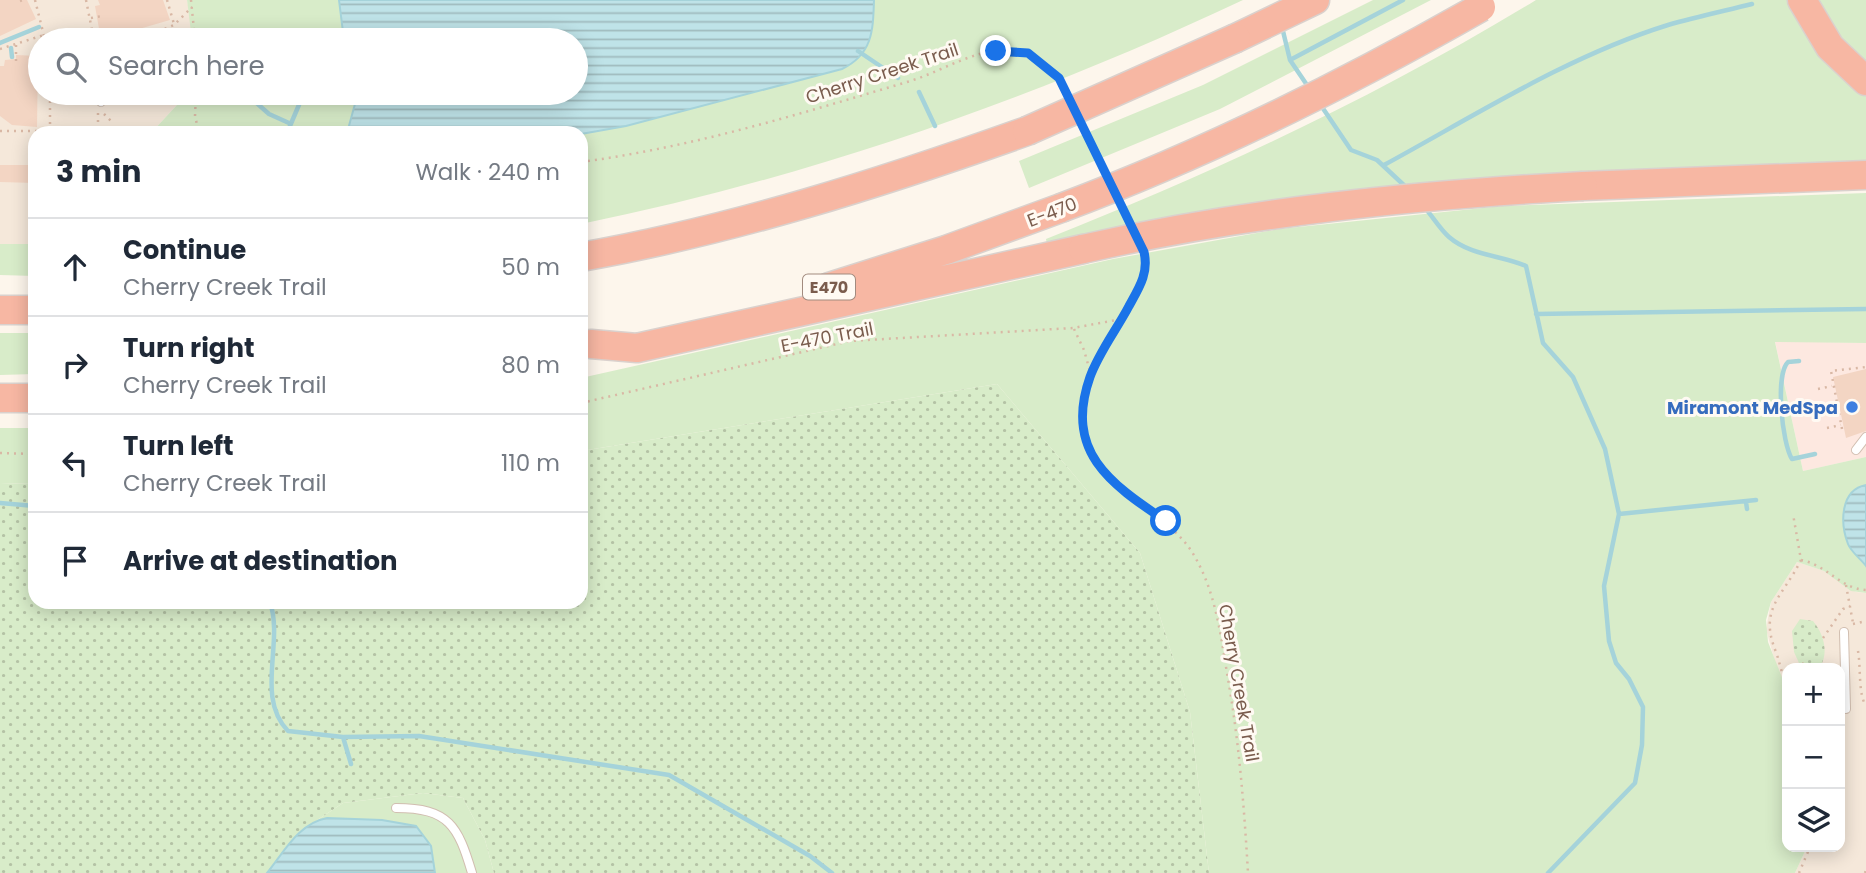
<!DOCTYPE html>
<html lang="en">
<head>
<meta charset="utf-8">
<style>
	:root { --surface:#fff; --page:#f2f2f3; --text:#1f2937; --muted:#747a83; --line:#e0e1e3 }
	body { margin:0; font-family:Poppins,sans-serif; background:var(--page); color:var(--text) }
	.controls { position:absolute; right:21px; bottom:21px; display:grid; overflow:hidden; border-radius:14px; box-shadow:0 4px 18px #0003 }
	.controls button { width:63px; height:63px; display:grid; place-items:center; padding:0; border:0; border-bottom:2px solid var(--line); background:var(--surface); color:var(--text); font:35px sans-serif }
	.stop { position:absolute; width:21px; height:21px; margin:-16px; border:5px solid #1a73e8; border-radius:50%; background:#fff }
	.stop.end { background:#1a73e8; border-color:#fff; box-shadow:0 2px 7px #0008 }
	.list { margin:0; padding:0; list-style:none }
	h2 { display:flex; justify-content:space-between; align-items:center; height:91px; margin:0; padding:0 28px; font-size:30px }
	h2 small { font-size:23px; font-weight:400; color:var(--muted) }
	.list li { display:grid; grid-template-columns:46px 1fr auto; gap:21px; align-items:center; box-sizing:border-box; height:98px; padding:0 28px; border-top:2px solid var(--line) }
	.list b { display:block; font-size:26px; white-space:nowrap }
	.list p { margin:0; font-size:23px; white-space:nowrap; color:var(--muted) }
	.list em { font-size:23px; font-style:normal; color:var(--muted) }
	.icon { flex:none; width:38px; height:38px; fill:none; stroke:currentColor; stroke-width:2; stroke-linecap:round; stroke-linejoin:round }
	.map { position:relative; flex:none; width:1866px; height:873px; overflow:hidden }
	.search { position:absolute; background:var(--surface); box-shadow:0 4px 18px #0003; left:28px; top:28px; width:560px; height:77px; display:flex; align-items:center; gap:18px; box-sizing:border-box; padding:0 24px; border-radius:38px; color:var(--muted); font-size:26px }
	.panel { position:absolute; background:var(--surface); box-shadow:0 4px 18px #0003; left:28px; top:126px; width:560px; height:483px; border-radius:21px }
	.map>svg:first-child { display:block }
</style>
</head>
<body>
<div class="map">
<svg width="1866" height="873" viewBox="0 0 1866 873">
	<defs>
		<pattern id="park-dots" width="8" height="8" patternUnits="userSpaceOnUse" patternTransform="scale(1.75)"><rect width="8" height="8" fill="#d8ecc9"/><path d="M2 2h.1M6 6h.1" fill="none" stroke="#b4c2a5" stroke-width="1.8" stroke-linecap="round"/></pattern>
		<pattern id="water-rules" width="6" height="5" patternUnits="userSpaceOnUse" patternTransform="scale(1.75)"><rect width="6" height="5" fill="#bfe3e8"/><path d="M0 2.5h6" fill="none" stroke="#a0bbbe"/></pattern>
	</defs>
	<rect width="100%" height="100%" fill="#fdf6ec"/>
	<!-- residential -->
	<path fill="#f5e8da" d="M0,0h187l5,27v13h-152v53h148l-37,40h-116v111h-35z
		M1797,562l27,9 32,21 10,1v280h-71l12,-26h33v-179h-53v22l-9,-17 -12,-44 5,-27z"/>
	<!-- commercial -->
	<path fill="#fde8e0" d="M1775,341l91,2v114l-63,14z"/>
	<!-- green -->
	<path fill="#d8ecc9" d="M187,0h1056c-212,100 -432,177 -662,224v-91h-430l37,-40h388v-53h-384z
		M1373,0h58l-211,109 -191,79 -10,-27 184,-76z
		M1536,0h256l74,92v68l-127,10 -692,74 -1,-5c170,-67 334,-144 490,-239z
		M1812,0h54v69l-16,-14z
		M1866,193v150l-91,-1 28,129 63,-14v136l-15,-2 -27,-20 -27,-9 -26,40 -5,18 2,22 19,48v157h20l-12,26h-586l-19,-161 -50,-159 -143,-169 -416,67v-73l532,-119 166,-30 223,-23z
		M0,244h35v32l-35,-1z
		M0,333h35v41l-35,1z
		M0,428h35v56l-35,-1z
		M423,793l40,5 22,42 9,33h-227l32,-41 44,-29z"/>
	<!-- park -->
	<path fill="url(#park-dots)" d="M997,384l143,169 50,159 19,161h-715l-9,-33 -22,-42 -40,-5 -80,10 -44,29 -32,41h-267v-390l35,1v118h546v-151z
		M1800,619l13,2c11,13 16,32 7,46l-21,-4 -5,-11 -2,-21z"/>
	<!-- water -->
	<path fill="url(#water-rules)" stroke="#a5d3da" stroke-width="2" d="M339,0h535c-1,30 -1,54 -32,69l-216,57 -45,8 -234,-1 11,-40h218v-53h-232z
		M1866,485v81c-5,-7 -15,-14 -18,-22 -8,-21 -8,-54 18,-59z
		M327,818l55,2 34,6 15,20 4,27h-168c17,-21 32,-50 60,-55z"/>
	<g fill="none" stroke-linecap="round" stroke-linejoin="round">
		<!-- stream -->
		<path stroke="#a5d3da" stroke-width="4.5" d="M1282,27l8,33 19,28
			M0,43l39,-16
			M11,48l1,9
			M858,51l40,27
			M1290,60l113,-60
			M919,92l16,34
			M253,100l16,14 20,9
			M1320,104l31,46 26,10 30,28
			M287,133l17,-40
			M1384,165c92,-50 184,-109 284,-140 28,-8 56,-14 84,-21
			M1425,208c8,9 15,21 24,29 22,19 52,18 77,29l17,77 30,34 32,72 14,65 -15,72 5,55 7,22 13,16 14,28 -1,38 -7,38 -87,90
			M1536,314l330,-5
			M1799,361l-11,1c-13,13 -6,81 4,97l23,-5
			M1746,502l1,7
			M0,503l35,3
			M1619,514l137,-14
			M270,602c14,41 -15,95 18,129l55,6 76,-1 250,39 141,81 22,17
			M343,737l8,27"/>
	</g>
	<!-- building -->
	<path fill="#f3d5c3" d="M0,0h27l9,19 -36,17z
		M98,0h65l7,20 -69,20 -6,-34 5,-1z
		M16,55l22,1 -1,71 -25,-2 -12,-9v-50h4l1,-6 11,-1z
		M0,165h35v18l-35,-1z
		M1866,369v62l-20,7 -13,-61z"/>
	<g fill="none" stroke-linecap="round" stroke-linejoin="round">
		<!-- service casing -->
		<g stroke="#d1beb0" stroke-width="10">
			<path id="service" d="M91,93l10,9
				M1856,450l10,-13
				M1844,632l2,77
				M396,808c53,0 62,18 76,65"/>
		</g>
		<!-- motorway casing -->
		<g stroke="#dad1cd" stroke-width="31">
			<path id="motorway" d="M1802,0l28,47 36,34
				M1236,38l79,-38
				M1583,186l283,-11
				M581,257c152,-27 300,-74 446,-126
				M829,287l117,-37 115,-42
				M0,310h35
				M591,344l46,4 446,-99
				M0,398h35"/>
		</g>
		<!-- path -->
		<path stroke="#d9b8a5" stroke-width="2.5" stroke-dasharray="2 5" stroke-linecap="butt" d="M35,0l10,40
			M86,0l8,40
			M167,0l7,24
			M191,0l4,40
			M20,1l3,-1
			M91,18l11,-2
			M139,40l35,-15 18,-18
			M16,45v17
			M0,49l44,-14
			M196,93l-1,23 4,17
			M98,113v20
			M104,114l8,8
			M1085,128l20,41
			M0,131h66
			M50,131v-38
			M581,162c112,-15 218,-48 326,-80 35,-10 69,-35 107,-32 23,2 42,21 53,40
			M1146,258c7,46 -76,110 -64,175 11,55 82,75 110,119 23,37 28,79 35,121 12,67 17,132 21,200
			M1074,329l10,21 7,25
			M1818,389l14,-3
			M581,403l269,-62 223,-13 49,-9
			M1827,428l14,-3
			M1842,429l-11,-58 35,-4
			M0,453l35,1
			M1801,560c26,5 40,29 65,30
			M1846,585l7,38
			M1853,624l13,-3
			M1823,638l20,-29 7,-3
			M1858,651c3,16 0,43 8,55
			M1802,663l5,5
			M1787,684c-6,-11 -7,-21 -11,-32 -18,-44 7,-55 25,-92l-8,-46
			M1799,873l11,-26
			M1865,873l1,-3"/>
		<!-- service -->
		<use href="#service" stroke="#fff" stroke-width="8"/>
		<!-- motorway -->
		<use href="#motorway" stroke="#f7b7a3" stroke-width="28"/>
		<!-- motorway-bridge casing -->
		<g stroke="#dad1cd" stroke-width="31" stroke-linecap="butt">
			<path id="motorway-bridge" d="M1027,131l209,-93
				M1061,208c147,-55 285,-124 420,-201
				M1083,249c164,-37 331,-54 500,-63"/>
		</g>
		<!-- motorway-bridge -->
		<use href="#motorway-bridge" stroke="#f7b7a3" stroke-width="28"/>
	</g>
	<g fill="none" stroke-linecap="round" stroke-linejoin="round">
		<!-- route -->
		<path stroke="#1a73e8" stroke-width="9" d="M996,51l32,2 31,25 85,174c5,21 -5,36 -15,54 -12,23 -30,46 -39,71 -26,74 19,106 76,144"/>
	</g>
	<!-- markers -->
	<circle fill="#3f7fe0" stroke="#fffaf3" stroke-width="2.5" cx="1852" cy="407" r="7"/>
	<g text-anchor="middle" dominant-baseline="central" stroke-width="6" stroke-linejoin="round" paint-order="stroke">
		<!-- shield labels -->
		<rect fill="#fffaf3" stroke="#a28b7f" stroke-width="2" x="803" y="274.5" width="52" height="25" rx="5"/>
		<g font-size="16" font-weight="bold" fill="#7a5c4d">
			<text x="829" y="287">E470</text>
		</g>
		<!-- street labels -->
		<g font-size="18" fill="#7a5c4d" stroke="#fffaf3">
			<text transform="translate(882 73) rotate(-18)">Cherry Creek Trail</text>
			<text transform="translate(1052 212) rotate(-21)">E-470</text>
			<text transform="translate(827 337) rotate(-11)">E-470 Trail</text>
			<text transform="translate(1239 683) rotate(80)">Cherry Creek Trail</text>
		</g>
		<!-- shop labels -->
		<g font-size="18" font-weight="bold" fill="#366cbe" stroke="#fffaf3" text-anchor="end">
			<text x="1838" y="407">Miramont MedSpa</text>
		</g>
	</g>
</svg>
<div class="controls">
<button>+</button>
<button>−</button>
<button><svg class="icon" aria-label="layers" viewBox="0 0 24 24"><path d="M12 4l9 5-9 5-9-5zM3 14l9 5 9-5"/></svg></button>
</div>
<div class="stop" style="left:1166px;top:521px"></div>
<div class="stop end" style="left:996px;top:51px"></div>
<div class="search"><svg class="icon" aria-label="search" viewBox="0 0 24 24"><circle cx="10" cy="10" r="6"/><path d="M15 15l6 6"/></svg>Search here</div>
<section class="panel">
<h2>3 min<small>Walk · 240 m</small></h2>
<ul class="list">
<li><svg class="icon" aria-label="ahead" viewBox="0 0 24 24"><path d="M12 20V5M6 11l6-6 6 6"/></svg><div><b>Continue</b><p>Cherry Creek Trail</p></div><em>50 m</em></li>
<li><svg class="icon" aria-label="right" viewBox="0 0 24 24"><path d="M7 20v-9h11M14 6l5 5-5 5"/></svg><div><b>Turn right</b><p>Cherry Creek Trail</p></div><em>80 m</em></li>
<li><svg class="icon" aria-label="left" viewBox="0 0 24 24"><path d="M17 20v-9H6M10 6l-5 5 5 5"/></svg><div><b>Turn left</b><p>Cherry Creek Trail</p></div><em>110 m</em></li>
<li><svg class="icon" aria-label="arrive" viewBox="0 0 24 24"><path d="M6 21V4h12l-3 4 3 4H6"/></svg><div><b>Arrive at destination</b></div></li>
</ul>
</section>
</div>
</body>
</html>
